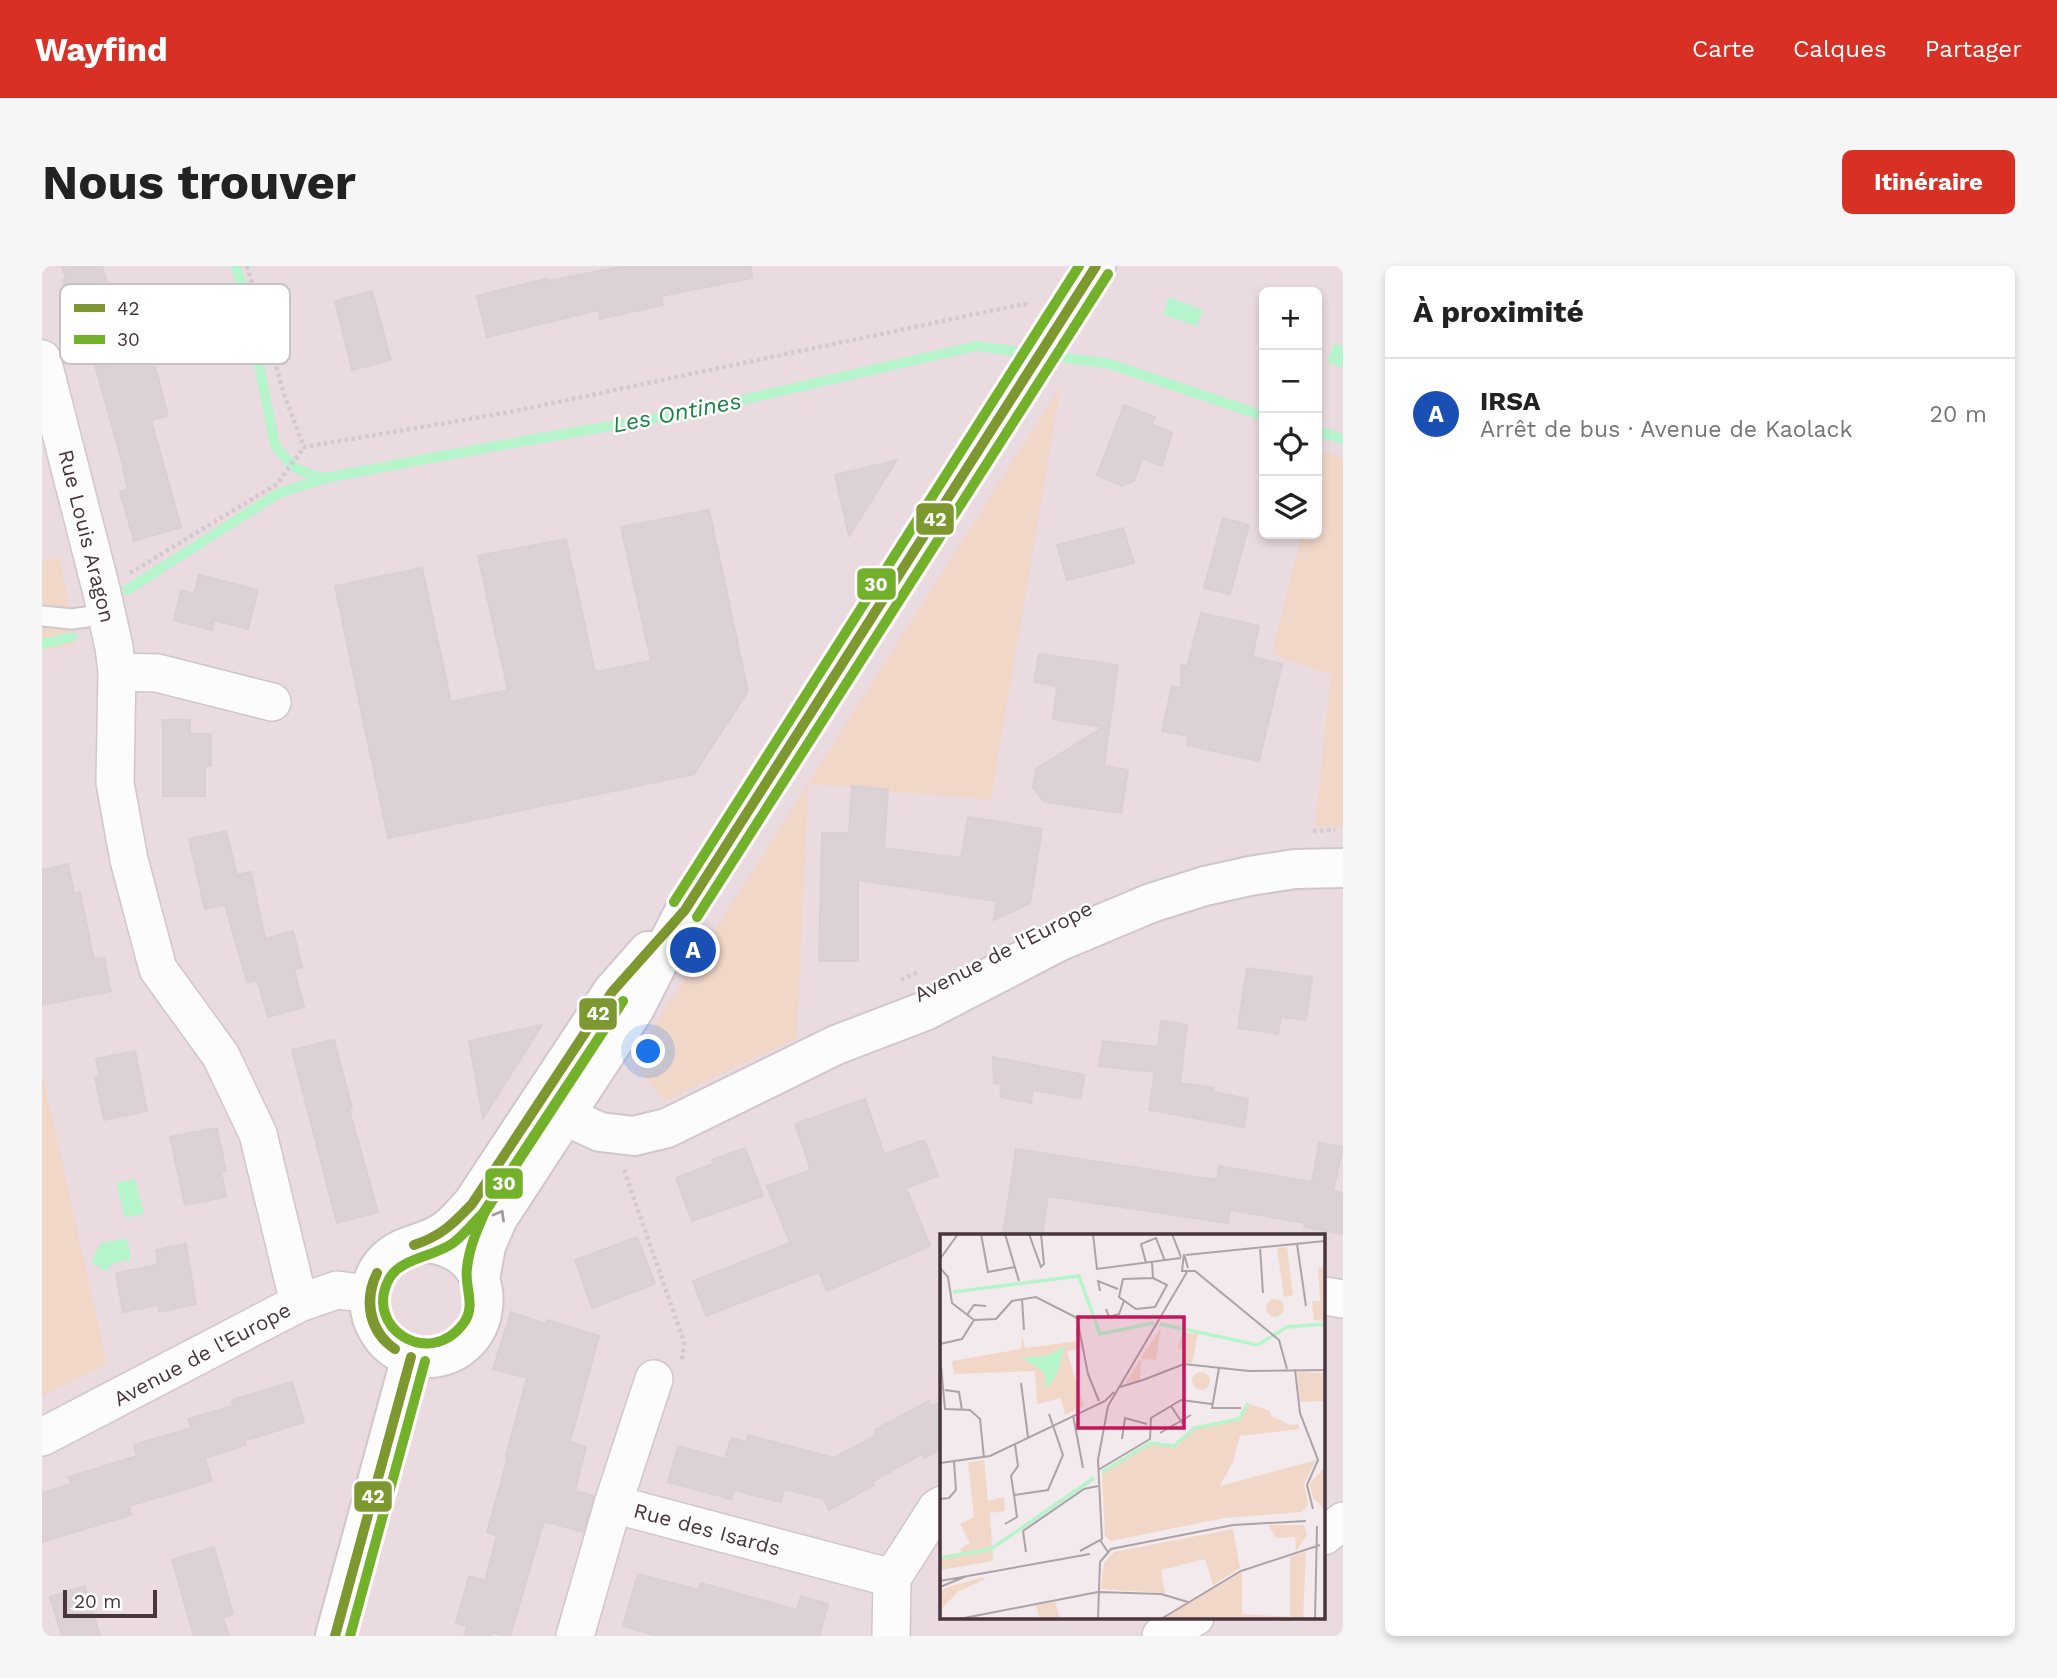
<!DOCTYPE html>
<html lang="fr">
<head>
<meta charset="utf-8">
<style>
	:root { --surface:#fff; --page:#f6f6f6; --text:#222; --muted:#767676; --line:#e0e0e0; --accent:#d93025 }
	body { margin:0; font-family:"Work Sans",sans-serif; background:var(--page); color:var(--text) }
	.controls { position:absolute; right:21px; top:21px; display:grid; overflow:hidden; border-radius:10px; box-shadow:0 4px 10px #0003 }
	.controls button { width:63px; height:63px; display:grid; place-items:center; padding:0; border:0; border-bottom:2px solid var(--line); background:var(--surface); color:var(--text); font:35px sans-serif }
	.scale { position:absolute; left:21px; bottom:18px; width:94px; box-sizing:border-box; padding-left:7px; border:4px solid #49353d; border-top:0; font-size:19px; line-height:24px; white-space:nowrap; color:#49353d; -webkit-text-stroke:5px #fff; paint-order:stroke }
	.you { position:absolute; left:607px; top:786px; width:24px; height:24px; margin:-18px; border:5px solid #fff; border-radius:50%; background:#1a73e8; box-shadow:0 0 0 10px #1a73e833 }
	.badge { display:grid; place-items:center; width:46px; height:46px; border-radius:50%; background:var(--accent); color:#fff; font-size:23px; font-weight:700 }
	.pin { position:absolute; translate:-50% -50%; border:4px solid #fff; box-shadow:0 2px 7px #0006 }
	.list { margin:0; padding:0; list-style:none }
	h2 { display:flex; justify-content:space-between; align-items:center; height:91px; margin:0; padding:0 28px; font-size:30px }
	h2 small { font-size:23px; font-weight:400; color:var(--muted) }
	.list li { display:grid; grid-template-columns:46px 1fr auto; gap:21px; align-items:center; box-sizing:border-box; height:112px; padding:0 28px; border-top:2px solid var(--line) }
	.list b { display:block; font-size:26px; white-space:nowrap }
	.list p { margin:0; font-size:23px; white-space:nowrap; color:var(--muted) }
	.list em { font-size:23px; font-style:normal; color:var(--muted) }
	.icon { flex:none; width:38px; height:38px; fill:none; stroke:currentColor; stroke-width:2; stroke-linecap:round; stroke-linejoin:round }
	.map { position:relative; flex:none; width:1301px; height:1370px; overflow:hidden; border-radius:10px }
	header { display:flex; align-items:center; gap:42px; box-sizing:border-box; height:98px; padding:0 35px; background:var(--accent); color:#fff }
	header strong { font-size:33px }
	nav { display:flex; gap:38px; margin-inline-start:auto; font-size:24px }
	.intro { display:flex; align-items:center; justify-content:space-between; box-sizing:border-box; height:168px; padding:0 42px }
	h1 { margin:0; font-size:49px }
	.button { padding:18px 32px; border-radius:10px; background:var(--accent); color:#fff; font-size:24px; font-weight:700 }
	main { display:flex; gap:42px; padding:0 42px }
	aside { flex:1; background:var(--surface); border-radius:10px; box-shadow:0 4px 10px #0003 }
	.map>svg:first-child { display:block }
</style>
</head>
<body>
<header>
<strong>Wayfind</strong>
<nav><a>Carte</a><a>Calques</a><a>Partager</a></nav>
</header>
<div class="intro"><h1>Nous trouver</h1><a class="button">Itinéraire</a></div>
<main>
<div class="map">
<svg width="1301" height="1370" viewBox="0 0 1301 1370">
	<rect width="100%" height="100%" fill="#f2eaec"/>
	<!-- residential -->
	<path fill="#eadbe0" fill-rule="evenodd" d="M0,0h1301v1370h-1301zM1222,26h53v242h-53zM900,969h382v382h-382z"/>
	<!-- green -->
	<path fill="#f0d7c8" d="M1019,119l-70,415 -183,-16 -11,254 -132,63 -33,-40z
		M1280,186l21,5v370l-28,-1 16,-151 -59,-21 30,-120h15v-62z
		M18,292l16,87 -34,5v-90z
		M0,806l65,292 -65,32z"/>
	<!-- water -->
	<path fill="#b6f4cc" d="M1127,31l34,13 -6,16 -34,-11z
		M1292,77l9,3v22l-16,-6z
		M93,913l9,35 -19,4 -9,-35z
		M85,972l4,21 -17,4 -8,8 -15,-9 10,-19z"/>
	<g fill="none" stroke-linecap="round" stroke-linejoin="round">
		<!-- stream -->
		<path stroke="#b6f4cc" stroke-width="10" d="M193,0l9,23 31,156c15,21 24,28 50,33l171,-32 189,-33 291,-67 54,7
			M1006,90l59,7 157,53
			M1275,165l26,8
			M85,324l152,-97 44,-14
			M0,378l30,-7"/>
	</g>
	<!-- building -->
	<path fill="#dcd2d6" stroke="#dad0d3" stroke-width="2" d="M20,0h40l29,99 22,-7 15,58 -17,4 30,107 -47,14 -14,-49 8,-3 -5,-19 1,-1 -38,-136 -7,2 -16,-55 3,-1z
		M584,0h125l1,12 -91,18 2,9 -63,14 -1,-9 -112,27 -10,-41 69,-17 1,2z
		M330,25l19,69 -39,10 -17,-69z
		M1082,139l31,12 -4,7 21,9 -10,33 -20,-8 -8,23 -12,5 -25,-11z
		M855,194l-48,76 -14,-61z
		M667,244l39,181 -54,83 -306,64 -53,-252 87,-18 29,134 57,-12 -30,-134 88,-17 29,133 56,-11 -30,-134z
		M1181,252l26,7 -19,69 -26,-6z
		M1081,262l11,35 -67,17 -10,-35z
		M157,309l59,15 -10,39 -34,-9 -2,10 -38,-10 7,-30 13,4z
		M1159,347l58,13 -7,31 30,7 -23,97 -72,-16 2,-9 -27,-5 10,-45 9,2v-23l6,2z
		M997,388l79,11 -14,101 24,4 -7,43 -76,-11 -12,-14 3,-19 67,-42 -50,-8 4,-33 -23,-4z
		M121,454h27v14h21v32h-6v30h-42z
		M810,520l36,4 -4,58 77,10 7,-41 74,12 -12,74 -36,17 3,-19 -139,-21v81h-39l3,-128h27z
		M184,565l11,44 14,-3 14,67 28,-8 9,36 -8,2 10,38 -36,10 -11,-37 -10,2 -22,-77 -20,4 -16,-70z
		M26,598l6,30 6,-2 14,68 10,-2 7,33 -69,14v-135z
		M1205,702l65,9 -6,43 -25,-3 -3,17 -40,-6z
		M1119,755l26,4 -7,58 34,5 -1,4 35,7 -4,28 -95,-17 6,-38 -56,-6 4,-25 55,6z
		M500,759l-59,93 -14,-77z
		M292,774l18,68 -3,1 29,103 -41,11 -45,-173z
		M93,785l12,60 -43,9 -9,-43 5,-1 -4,-17z
		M951,791l92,18 -5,23 -47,-8 -2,13 -31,-6 2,-13 -8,-1z
		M823,833l19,55 40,-14 14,36 -32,12 24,58 -103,45 -8,-19 -113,44 -13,-35 97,-38 -23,-57 44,-16 -16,-46z
		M175,862l9,43 -5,1 5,25 -41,8 -15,-68z
		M1277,877l24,4 -10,44 10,2v41l-39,-7 1,-4 -75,-13 -2,13 -180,-27 -6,39h-39l13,-86 194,30h7l2,-13 93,16z
		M703,882l18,48 -71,25 -16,-43 37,-14 -1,-4z
		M595,971l18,47 -63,24 -17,-48z
		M144,978l10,60 -37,8 -1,-7 -35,7 -7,-39 42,-8 -2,-15z
		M469,1046l35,12 1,-4 52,16 -29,106 16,5 -11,44 19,5 -11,36 -39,-11 -34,115 -18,-3v3h-28l3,-10 -11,-3 13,-47 16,5 12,-46 -10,-3 21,-75 -2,-1 21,-78 -34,-9z
		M250,1116l12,40 -60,19 2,4 -41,13 7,23 -83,25 2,9 -89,27v-49l29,-9 -2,-7 68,-21 -3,-11 57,-17 -3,-9 45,-13 -1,-6z
		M887,1135l2,6 11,-6v47l-18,10 -2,-4 -27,15 -23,13 2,3 -45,25 -5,-11 -40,-10 -3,13 -47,-12 -3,9 -63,-17 10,-36 47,13 6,-21 15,4 2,-7 86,23 43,-23 -2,-5z
		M172,1281l19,67 -10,4 6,18h-35l-22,-76z
		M596,1308l61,16 2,-7 96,27 4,-14 27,8 -9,32h-162l-34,-10z
		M43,1320l15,50h-38l-12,-39z"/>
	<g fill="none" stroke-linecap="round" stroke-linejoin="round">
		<!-- service casing -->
		<g stroke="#d0c7ca" stroke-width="23">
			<path id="service" d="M0,350l30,3 35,-5"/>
		</g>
		<!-- minor casing -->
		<g stroke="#d0c7ca" stroke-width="40">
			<path id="minor" d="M0,93l59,230 13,58 3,25 -2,111 14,77 29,109 63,87 37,78 41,169
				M75,406l40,1 115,29
				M1282,1030l19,3
				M0,1171l257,-134 38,-13 32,4
				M571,1238l41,-125
				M1282,1270l19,-15
				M533,1370l38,-132 279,74
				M849,1370l1,-58 45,-70 5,-3
				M1119,1370l34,-19"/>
		</g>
		<!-- tertiary casing -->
		<g stroke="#d0c7ca" stroke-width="42">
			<path id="tertiary" d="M464,887l59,-37 35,16 34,4 33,-8 169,-83 89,-34 133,-69 93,-39 54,-17 45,-10 45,-7 48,-1
				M376,978c7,0 15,-1 21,1 70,18 53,119 -20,113 -15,-1 -30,-10 -39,-24 -20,-28 -11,-70 22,-85 14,-6 31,-9 44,-19 10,-7 18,-18 26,-26l140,-212 36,-41
				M438,1013l6,-33 12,-28 137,-210 50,-98 411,-644
				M293,1370l76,-279"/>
		</g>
		<!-- path -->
		<path stroke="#d2cacd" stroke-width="4.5" stroke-dasharray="3.5 3.5" stroke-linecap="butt" d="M205,0l37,128 20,53 206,-35 514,-108 6,2
			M88,307l147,-89 27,-37
			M1271,565l22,-1
			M859,714l17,-8
			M582,904l60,172 -2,19"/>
		<!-- service -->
		<use href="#service" stroke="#fdfcfc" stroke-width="19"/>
		<!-- minor -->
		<use href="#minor" stroke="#fdfcfc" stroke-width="37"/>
		<!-- tertiary -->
		<use href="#tertiary" stroke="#fdfcfc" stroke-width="38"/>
		<!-- bus-1 casing -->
		<g stroke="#fff" stroke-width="16">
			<path id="bus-1" d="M372,979c27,-9 39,-21 58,-41l140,-212 73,-82 411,-644
				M335,1007c-13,28 -7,58 18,76
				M335,1007c-14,28 -8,59 18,76
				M293,1370l76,-279"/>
		</g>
		<!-- bus-2 casing -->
		<g stroke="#fff" stroke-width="16">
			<path id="bus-2" d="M632,636l405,-636
				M655,651l411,-643
				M581,735l-138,211c-8,18 -16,36 -18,56 -3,19 10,38 -4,56 -34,45 -100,4 -74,-45 11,-21 45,-22 64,-36 11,-8 20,-20 30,-30z
				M308,1370l75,-275"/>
		</g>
		<!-- bus-1 -->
		<use href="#bus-1" stroke="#7c982e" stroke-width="10"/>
		<!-- bus-2 -->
		<use href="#bus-2" stroke="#74b12b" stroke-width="10"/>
	</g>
	<!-- one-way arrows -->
	<defs><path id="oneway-chevron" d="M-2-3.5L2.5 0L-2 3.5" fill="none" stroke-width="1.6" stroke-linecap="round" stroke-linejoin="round" transform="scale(1.75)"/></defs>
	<use stroke="#a3989c" href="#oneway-chevron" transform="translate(458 949) rotate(-60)"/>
	<g text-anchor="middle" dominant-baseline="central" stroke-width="5" stroke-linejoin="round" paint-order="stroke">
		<!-- street labels -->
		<g font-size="21" fill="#49353d" stroke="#fff">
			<text transform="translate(45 270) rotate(76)">Rue Louis Aragon</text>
			<text transform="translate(961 685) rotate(-27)">Avenue de l'Europe</text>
			<text transform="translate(160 1088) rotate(-28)">Avenue de l'Europe</text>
			<text transform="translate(665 1263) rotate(15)">Rue des Isards</text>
		</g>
		<!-- water labels -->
		<g font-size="23" font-style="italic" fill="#1b8344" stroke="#fff">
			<text transform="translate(635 147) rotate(-11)">Les Ontines</text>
		</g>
	</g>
	<!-- overview -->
	<g transform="translate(898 968)">
		<rect width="385" height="385" fill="#f2eaec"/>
		<path d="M347,13l6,48 -9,2 -7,-49zM385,33v54l-11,-1 -2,-19h8l-2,-33zM326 74a9 9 0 1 1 18 0a9 9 0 1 1-18 0ZM221,93l-5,33 -15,-1 -1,21 -11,5 -3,-3zM242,98l16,2 -6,29 -10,-1 1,-12 -5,-2zM82,102l3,12 55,-7 1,7 -14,4 17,54 -19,9 -4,-17 -24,6 -2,-33 -81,3 -2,-13 69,-12zM252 147a9 9 0 1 1 18 0a9 9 0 1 1-18 0ZM357,138l28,1v28l-25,1zM309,170l21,7 1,5 19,9 8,-1 1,5 -59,7 -7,26 -13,24 96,-26 -12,24 4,20 -6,8 -78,6 -113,23 -6,-5 -3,-63 48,-29 26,3 21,-20 43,-7zM44,226l4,41 16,-4 1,14 -15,2 3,48 -53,9v-12l23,-2 -3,-7 10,-6 -10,-19 14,-7 -6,-54zM385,233v43l-12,-12 -3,-14zM328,291h36l3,10 -11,16 -1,-14 -19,1zM293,295l7,39 -27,17 -8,-26 -44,11 4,23 -64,-4 3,-26 10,-11zM366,318l-3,66 8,1h-149l80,-47v42l48,3v-60zM42,343l4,2 -27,12 -19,19v-17l5,-5zM115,368l5,17h-20l-4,-14z" fill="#f0d7c8"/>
		<path d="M125,112l-9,30 -10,13 -2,-17 -22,-14 25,-2z" fill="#b6f4cc"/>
		<path fill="none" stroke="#b6f4cc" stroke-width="3.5" d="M13,58l126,-16 21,58 54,-11M220,90l98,21 29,-18 38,-3M162,238l48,-29 24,3 20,-18 45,-9 9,-16M0,324l51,-9 103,-71"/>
		<path fill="none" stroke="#aea2a6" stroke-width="2" d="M41,0l7,38 27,-5M65,0l14,47M89,0l12,33 3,-3 -3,-30M153,0l4,35 84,-11M232,0l9,23M357,10l9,62M320,13l3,46M246,21l139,-14M0,25l18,-25M212,28l1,16 -30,1 -4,18 17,12 19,-2 12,-22 -14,-7M206,29l-5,-19 15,-6 9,23M0,34l8,9 4,26 22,17 22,-1 16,-18 24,-4 41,21 11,56 11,27M248,34l-4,-14 -2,17h13l84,69 8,29M160,57l-2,-10 20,8M82,65l2,31M166,75l3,8 10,-3 5,-13M27,81l7,-10 12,1M0,110l22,-5 12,-19M0,121l5,54 25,1 10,9 4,39M279,134l-7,40h29M355,135l5,44 18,47 -11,25 6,24M203,146l41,-16 65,7 76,-1M81,149l7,54M180,153l23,-7M5,156l14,2 3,18M231,172l12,18M133,181l10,53M220,199l31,-18M182,205l3,-21 22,6M75,210l3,22 -7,10 3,19 34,-5 15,-35 -14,-41M0,229l50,-7 115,-55 9,-9M158,236l52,-31 1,-21 30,-18 31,4M0,265l9,-1 7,-8 -2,-28M65,290l12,-7 -3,-22M162,306l-4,-80 10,-54 79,-134M140,317l20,-11 8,12M86,318l-3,-21 61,-42 14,-3M0,347l150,-27M0,353l27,-11M19,385l139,-27 63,2 27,8M158,385l2,-57 11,-13 122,-24 73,-4M221,385l80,-48 79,-26M375,385l2,-93"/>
		<path fill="#c2185b" fill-opacity="0.15" stroke="#c2185b" stroke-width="3.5" d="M138,83h106v111h-106z"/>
		<rect width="385" height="385" fill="none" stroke="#49353d" stroke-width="3.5"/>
	</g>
	<!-- legend -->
	<rect x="18" y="18" width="230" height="80" rx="10" fill="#fff" stroke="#c8c2c5" stroke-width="2"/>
	<rect x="32" y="38" width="31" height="8" fill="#7c982e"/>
	<rect x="32" y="69" width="31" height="9" fill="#74b12b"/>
	<g font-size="19" fill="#49353d">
		<text x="75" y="49">42</text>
		<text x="75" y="80">30</text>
	</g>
	<g stroke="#fff" stroke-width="2.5">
		<rect x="873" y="236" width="40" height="34" rx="7" fill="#7c982e"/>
		<rect x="814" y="301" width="41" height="34" rx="7" fill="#74b12b"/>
		<rect x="536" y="731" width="40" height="34" rx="7" fill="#7c982e"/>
		<rect x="442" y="901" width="40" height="33" rx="7" fill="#74b12b"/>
		<rect x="311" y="1214" width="40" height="33" rx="7" fill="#7c982e"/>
	</g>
	<g font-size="19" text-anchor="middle" font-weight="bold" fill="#fff">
		<text x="893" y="260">42</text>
		<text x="834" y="325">30</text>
		<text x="556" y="754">42</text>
		<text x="462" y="924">30</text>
		<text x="331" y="1237">42</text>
	</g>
</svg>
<div class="controls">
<button>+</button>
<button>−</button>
<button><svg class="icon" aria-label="locate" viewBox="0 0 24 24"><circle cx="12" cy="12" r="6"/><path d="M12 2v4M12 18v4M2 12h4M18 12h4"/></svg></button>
<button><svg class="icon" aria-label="layers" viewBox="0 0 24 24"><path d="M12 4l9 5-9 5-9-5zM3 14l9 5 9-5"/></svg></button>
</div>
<div class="scale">20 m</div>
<div class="you"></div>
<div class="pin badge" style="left:651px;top:684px;background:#1a4fb4">A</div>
</div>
<aside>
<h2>À proximité<small></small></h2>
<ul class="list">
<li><span class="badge" style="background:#1a4fb4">A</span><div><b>IRSA</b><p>Arrêt de bus · Avenue de Kaolack</p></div><em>20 m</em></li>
</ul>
</aside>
</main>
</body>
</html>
